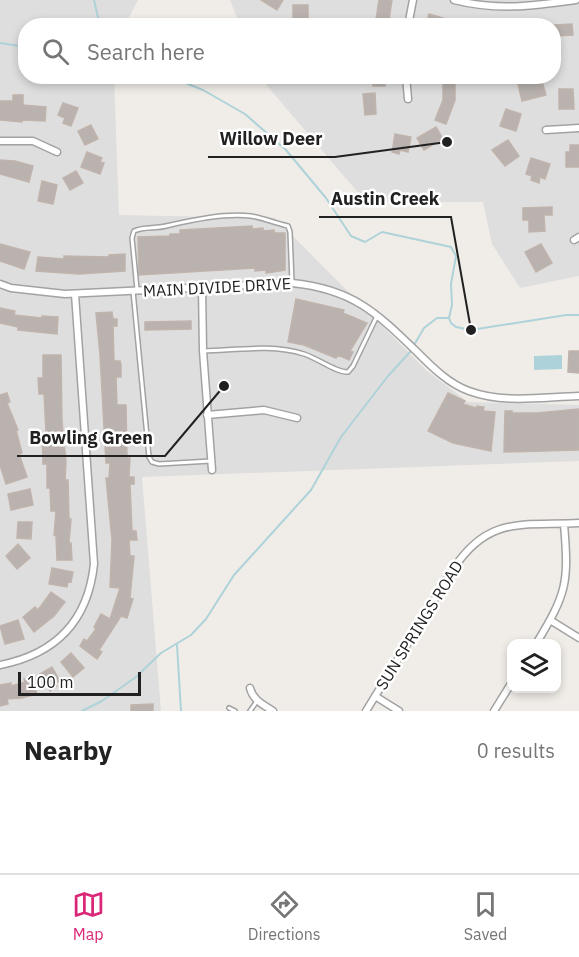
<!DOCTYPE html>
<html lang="en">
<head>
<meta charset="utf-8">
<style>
	:root { --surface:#fff; --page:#f2f2f2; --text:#222; --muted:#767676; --line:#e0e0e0; --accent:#db2777 }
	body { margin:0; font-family:"IBM Plex Sans",sans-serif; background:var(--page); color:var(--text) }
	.controls { position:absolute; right:18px; bottom:18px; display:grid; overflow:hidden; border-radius:12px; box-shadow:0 3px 9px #0003 }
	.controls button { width:54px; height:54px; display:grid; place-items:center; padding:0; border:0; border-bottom:2px solid var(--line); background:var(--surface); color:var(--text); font:30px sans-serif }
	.scale { position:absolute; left:18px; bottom:15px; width:123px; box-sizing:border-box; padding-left:6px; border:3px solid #212121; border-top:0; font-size:16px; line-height:21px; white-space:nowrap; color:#212121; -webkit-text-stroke:4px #fff; paint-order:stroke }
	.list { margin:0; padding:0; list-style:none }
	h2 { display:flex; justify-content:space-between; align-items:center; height:78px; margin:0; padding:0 24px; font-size:26px }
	h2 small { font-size:20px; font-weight:400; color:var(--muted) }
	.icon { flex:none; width:33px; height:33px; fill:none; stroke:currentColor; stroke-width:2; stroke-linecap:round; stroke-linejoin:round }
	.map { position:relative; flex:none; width:579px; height:711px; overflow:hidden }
	.search { position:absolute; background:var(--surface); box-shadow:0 3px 9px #0003; left:18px; right:18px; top:18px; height:66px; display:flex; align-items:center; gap:15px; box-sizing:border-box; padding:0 21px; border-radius:24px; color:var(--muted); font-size:22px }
	.sheet { height:162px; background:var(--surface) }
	nav { display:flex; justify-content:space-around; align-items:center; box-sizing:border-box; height:84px; border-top:2px solid var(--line); background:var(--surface); font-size:16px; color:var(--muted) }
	nav a { display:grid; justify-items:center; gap:3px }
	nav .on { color:var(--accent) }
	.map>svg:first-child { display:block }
</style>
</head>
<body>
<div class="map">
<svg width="579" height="711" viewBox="0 0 579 711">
	<rect width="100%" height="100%" fill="#f0ede8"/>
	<!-- residential -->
	<path fill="#dfdede" d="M0,0h138l-13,25 -99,1v50l88,1 5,138 156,3 152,153 41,31 111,3v56l-437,16 19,234h-161z
		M230,0h349v276l-59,12 -28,-44 -9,-42h-117l-103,-121 -2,-4 293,-1v-50l-314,-1z"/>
	<!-- water -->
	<path fill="#aed2d9" d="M562,355v14l-28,1v-14z"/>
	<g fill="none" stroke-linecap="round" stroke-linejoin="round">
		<!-- stream -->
		<path stroke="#aed2d9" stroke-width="2" d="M94,0l6,26
			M0,43l26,4
			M168,76l35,14 42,24 41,36 40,48 25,38 14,6 17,-10 69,15 5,9 -5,28 1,21 -3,13 2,5 5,4 15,3 95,-15h13
			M177,645l4,66
			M82,711l20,-10 34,-24 25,-24 30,-18 15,-16 28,-44 77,-85 30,-53 47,-61 22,-24 14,-24 13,-10h12"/>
	</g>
	<!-- building -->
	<path fill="#b9b2ae" stroke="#c0b4ac" stroke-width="1.5" d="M261,0h22l-6,10z
		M379,0h13l-4,26h-13z
		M293,5h15v17h-15z
		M429,14l21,6 -2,6h-22z
		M572,24l1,11 -19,1v-11z
		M373,76h13l-1,10h-12z
		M443,76h12v24l-9,24 -11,-4 8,-20z
		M541,78l5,17 -24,6 -4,-17z
		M559,89h14l1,20h-15z
		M375,93l1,21 -11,1 -2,-21z
		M13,95h10v10l23,2 -1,14 -23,-1v2l-22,-2v-19h13z
		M63,103l15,5 -7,18 -8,-3 2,-5 -7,-3z
		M506,109l15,5 -5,17 -16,-5z
		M91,125l7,14 -13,6 -7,-14z
		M436,127l7,12 -19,11 -7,-12z
		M395,134l16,3 -3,15 -8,-2 -1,4 -7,-2z
		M508,140l11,16 -14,10 -13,-16z
		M570,145h9v22h-13v-15h4z
		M87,152l15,6 -2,4 4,1 -4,11 -19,-7z
		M531,158l19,6 -5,15 -5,-2 -1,6 -8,-3 1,-4 -6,-2z
		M0,160l15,1 18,5 -4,16 -29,-8z
		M76,171l7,12 -13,7 -7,-12z
		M42,181l15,4 -4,19 -15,-3z
		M552,207v8h-8l1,16 -16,1v-12h-6v-12z
		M252,226v3l11,-1v3l11,-1v3h11v37l-19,3v-3l-11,1v-3l-116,7 -1,-38 32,-1v-2h10v-4z
		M0,244l30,8 -6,17 -24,-8z
		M541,244l11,19 -16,9 -11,-20z
		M125,254v17l-46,3 -43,-3 2,-14 26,2v-3l45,1v-2z
		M296,299l48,11 -1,3 24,10 -17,28 3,1 -4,8 -11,-5 -2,3 -32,-13 -16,-3z
		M0,308l15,3 -1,4 28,3v-2l16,1 -1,17 -39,-4v-3l-18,-4z
		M112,312l1,7h4v7h-4l1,35h6l1,3v13h-5l1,28h9l1,53h3l-1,19h5v7h-4l2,47h4l1,9h-8l1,16h4l-4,42 3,1 -6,19 -6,-2 -22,34 3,2 -5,7 -17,-13 4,-7 3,2 9,-12 -2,-2 7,-13 9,5 10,-31 -10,-1 2,-47 -6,-62h3l1,-15h-4l-6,-108 -4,-42z
		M191,321v8l-46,1v-8z
		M569,351h10v22l-11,-1z
		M43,355h18l1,67 4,40 -1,18h3l1,39h2l-2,24h2l1,17h-15l-1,-24 -2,-1 2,-24h-5l-1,-23h-3v-24h-4l-1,-31 4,-1 -2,-38h-5l-1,-16h5z
		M7,393l3,9 -3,1 11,27h-2l6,23 -3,1 8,23 -21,7 -6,-19v-70z
		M448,393l17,8 -2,3 13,4 1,-2 7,1 -1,4 12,1 -4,39 -38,-8 -25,-12z
		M579,409v41l-75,2 1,-41h7v2h25z
		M30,489l3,16 -22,5 -3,-16z
		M18,522h14l-1,17 -14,-1z
		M18,544l12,14 -13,11 -11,-13z
		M52,568l21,4 -2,10 -3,-1 -1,6 -18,-3z
		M51,592l14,10 -11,14 -20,16 -11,-15 12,-10 3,3z
		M18,620l6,19 -19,5 -5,-18z
		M71,653l13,15 -11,9 -12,-15z
		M52,667l8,14 -4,2 1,3 -7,5 -10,-17z
		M32,677l5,17 -15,4 -15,1 1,5 -8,2v-21l11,-2v3l14,-4 -1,-3z
		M153,704v7h-22v-6z"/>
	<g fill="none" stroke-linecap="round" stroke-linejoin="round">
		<!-- lane casing -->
		<g stroke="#a2a2a2" stroke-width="6">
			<path id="lane" d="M137,289l-5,-51 2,-7c10,-5 21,-2 32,-5 26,-6 58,-13 85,-10 12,2 24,7 37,10l2,6 2,50
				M133,291l16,166 3,5 7,2 52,-3
				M204,351c33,-1 68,-7 100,3 13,4 33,19 44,18l5,-6 24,-50
				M229,708l6,3
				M250,711l7,-10"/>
		</g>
		<!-- street casing -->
		<g stroke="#a2a2a2" stroke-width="9">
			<path id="street" d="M454,0c43,11 79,6 122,0
				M408,26l5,-26
				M406,76l2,23
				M546,130l33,-2
				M0,141h33l24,11
				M574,240l5,-3
				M0,284l11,4 54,6 227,-11c60,6 84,29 125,69 15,15 32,32 52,39 35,13 74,6 110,5
				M202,287l1,64 9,119
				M207,415l57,-5 33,8
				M550,620l29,18
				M536,644c31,-51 33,-61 28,-120
				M0,665c56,-11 88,-44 94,-101l-19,-270
				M250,688c3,12 12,16 23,23
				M375,696l24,15
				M366,711l88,-143c35,-53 70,-42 125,-45
				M494,711l18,-29"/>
		</g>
		<!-- lane -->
		<use href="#lane" stroke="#fff" stroke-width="3"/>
		<!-- street -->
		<use href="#street" stroke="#fff" stroke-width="6"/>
	</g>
	<g text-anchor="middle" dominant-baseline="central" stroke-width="5" stroke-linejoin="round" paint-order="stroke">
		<!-- street labels -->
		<g font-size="16" fill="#212121" stroke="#fff">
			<text transform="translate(217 287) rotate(-3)">MAIN DIVIDE DRIVE</text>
			<text transform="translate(419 625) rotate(-58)">SUN SPRINGS ROAD</text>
		</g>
	</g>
	<!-- callouts -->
	<path fill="none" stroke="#212121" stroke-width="2" d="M447 142L335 157H208M471 330L451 217H319M224 386L165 456H17"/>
	<g fill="#212121" stroke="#fff" stroke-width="2">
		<circle cx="447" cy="142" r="6"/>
		<circle cx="471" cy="330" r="6"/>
		<circle cx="224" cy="386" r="6"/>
	</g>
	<g font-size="18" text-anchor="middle" font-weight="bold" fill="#212121" stroke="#fff" stroke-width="5" stroke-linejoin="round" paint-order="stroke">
		<text x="271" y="145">Willow Deer</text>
		<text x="385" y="205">Austin Creek</text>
		<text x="91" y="444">Bowling Green</text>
	</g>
</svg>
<div class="controls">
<button><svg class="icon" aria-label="layers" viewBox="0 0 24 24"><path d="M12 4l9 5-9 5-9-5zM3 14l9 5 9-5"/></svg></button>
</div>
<div class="scale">100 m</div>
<div class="search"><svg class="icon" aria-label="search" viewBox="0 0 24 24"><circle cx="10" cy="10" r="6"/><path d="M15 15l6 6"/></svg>Search here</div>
</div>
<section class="sheet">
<h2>Nearby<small>0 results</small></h2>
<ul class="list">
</ul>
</section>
<nav>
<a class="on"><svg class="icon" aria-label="map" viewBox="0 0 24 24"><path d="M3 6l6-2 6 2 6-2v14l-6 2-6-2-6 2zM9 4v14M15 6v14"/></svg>Map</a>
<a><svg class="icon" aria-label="directions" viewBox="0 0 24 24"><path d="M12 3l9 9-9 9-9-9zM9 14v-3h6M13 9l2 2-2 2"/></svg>Directions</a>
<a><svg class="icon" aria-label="saved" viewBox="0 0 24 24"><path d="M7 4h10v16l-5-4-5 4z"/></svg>Saved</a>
</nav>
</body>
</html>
